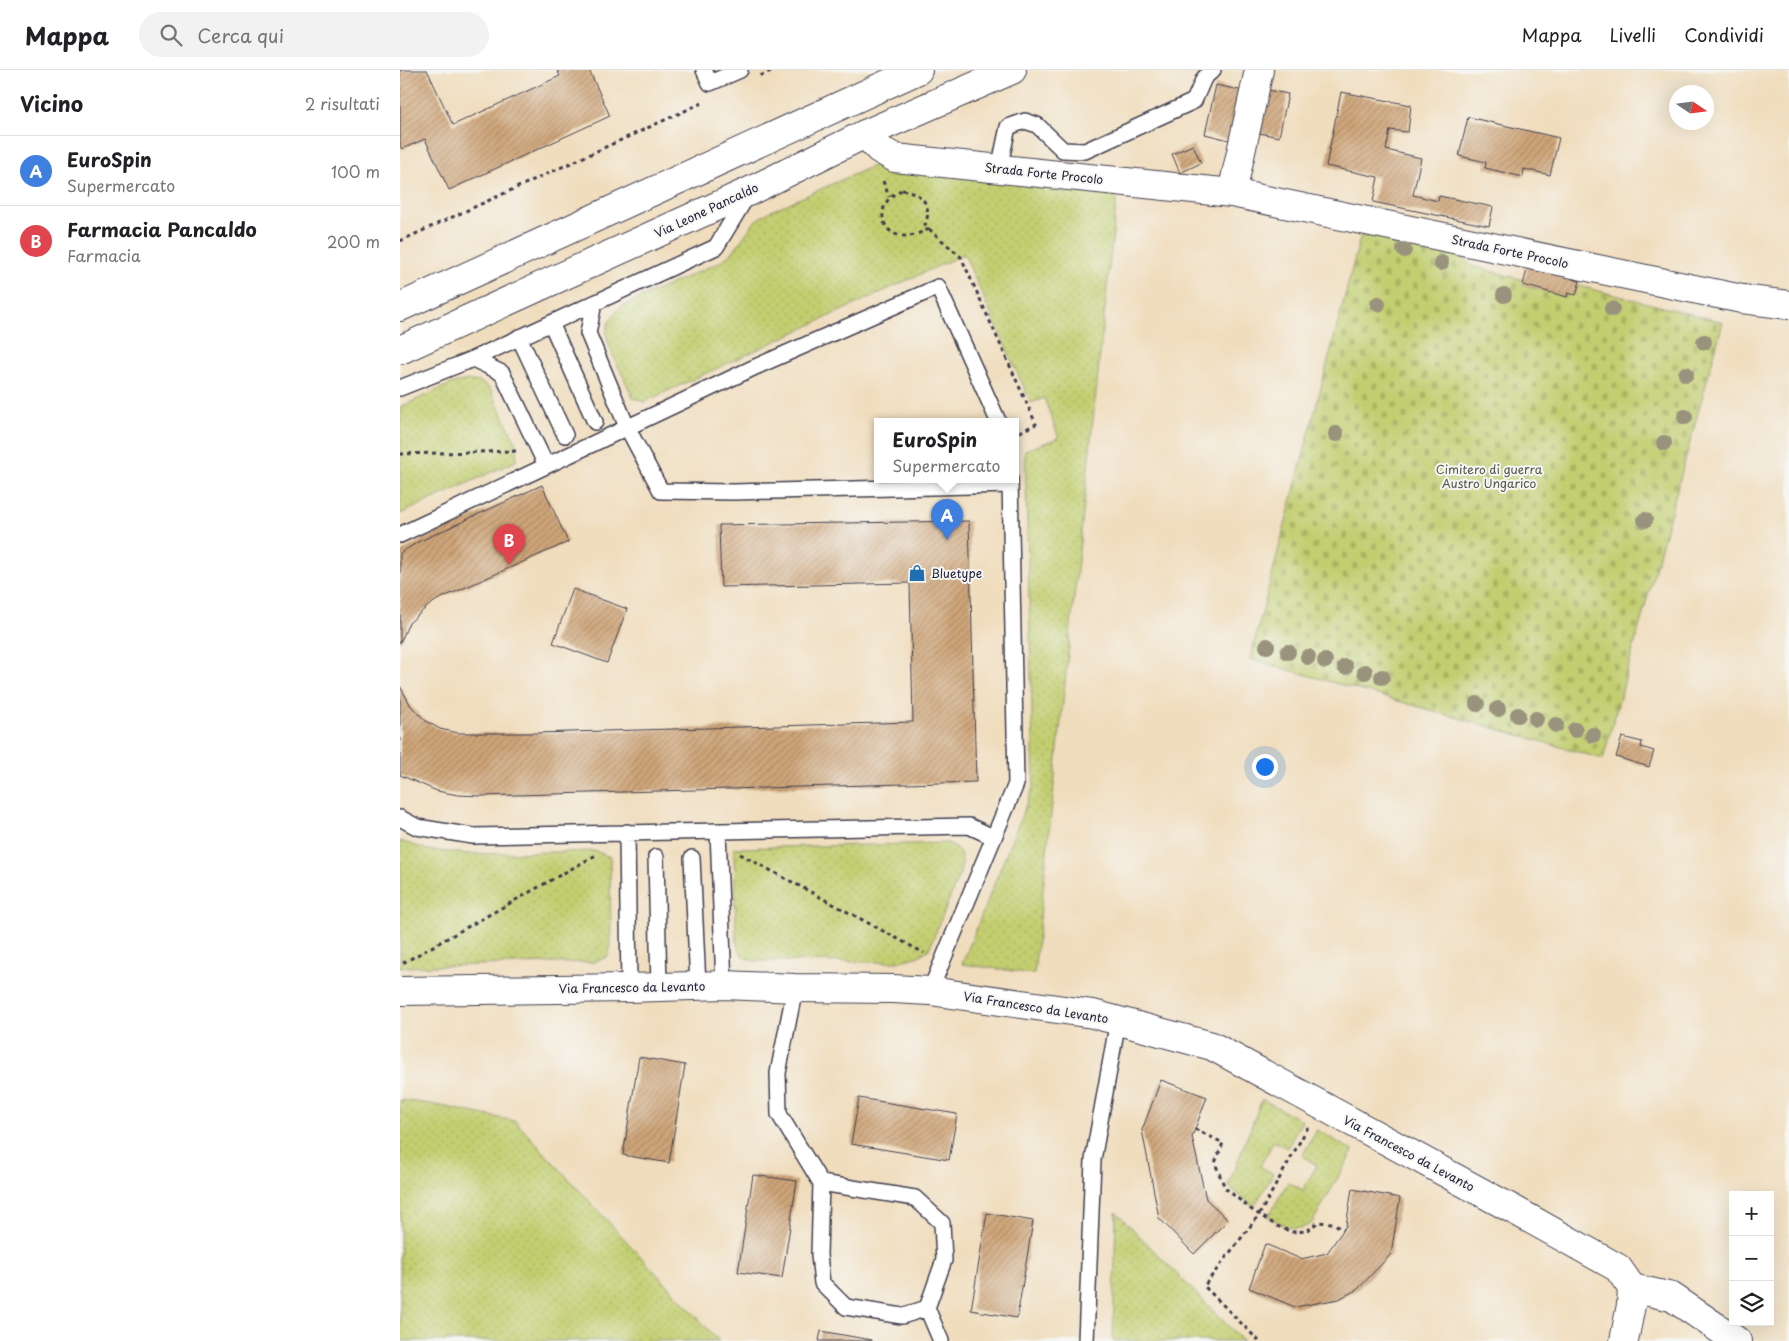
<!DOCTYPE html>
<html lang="it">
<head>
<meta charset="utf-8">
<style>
	:root { --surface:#fff; --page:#f2f2f2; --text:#202124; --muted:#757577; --line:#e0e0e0; --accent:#2563eb }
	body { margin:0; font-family:"Playpen Sans",sans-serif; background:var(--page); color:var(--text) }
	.controls { position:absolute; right:15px; bottom:15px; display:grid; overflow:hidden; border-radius:0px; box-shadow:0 5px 20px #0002 }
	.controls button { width:45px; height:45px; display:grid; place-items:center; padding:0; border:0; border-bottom:1px solid var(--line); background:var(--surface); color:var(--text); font:25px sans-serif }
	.compass { position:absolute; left:1269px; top:15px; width:45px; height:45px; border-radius:50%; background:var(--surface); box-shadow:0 5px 20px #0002; rotate:103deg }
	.you { position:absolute; left:864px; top:696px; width:18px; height:18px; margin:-12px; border:4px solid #fff; border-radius:50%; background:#1a73e8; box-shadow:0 0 0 8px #1a73e833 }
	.badge { display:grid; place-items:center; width:32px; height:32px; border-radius:50%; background:var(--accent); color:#fff; font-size:16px; font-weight:700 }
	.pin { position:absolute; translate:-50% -41px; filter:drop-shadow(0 1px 2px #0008) }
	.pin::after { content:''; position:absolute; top:26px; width:18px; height:15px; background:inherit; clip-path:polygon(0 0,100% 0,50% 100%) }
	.popup { position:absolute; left:474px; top:348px; width:145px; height:65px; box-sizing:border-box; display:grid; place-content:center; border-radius:0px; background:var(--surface); filter:drop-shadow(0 1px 4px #0005); font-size:16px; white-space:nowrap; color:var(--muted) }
	.popup b { font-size:19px; color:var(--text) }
	.popup::after { content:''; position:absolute; left:50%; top:100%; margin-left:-10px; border:10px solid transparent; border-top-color:var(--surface) }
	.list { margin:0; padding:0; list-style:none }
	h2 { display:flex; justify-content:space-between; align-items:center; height:65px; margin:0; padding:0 20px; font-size:21px }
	h2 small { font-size:16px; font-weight:400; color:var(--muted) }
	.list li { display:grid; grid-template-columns:32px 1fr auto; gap:15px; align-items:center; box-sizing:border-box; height:70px; padding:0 20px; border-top:1px solid var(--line) }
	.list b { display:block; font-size:19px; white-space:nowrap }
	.list p { margin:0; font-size:16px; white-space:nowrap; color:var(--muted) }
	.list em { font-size:16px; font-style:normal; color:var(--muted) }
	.icon { flex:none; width:28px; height:28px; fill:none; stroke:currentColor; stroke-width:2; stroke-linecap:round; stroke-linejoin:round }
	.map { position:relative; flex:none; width:1389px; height:1271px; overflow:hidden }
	header { display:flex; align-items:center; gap:30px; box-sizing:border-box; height:70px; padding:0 25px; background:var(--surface); border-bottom:1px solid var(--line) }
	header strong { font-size:24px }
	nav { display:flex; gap:28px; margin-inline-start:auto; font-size:18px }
	.search { width:350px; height:45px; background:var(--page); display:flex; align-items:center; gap:12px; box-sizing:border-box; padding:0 18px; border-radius:28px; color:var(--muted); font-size:19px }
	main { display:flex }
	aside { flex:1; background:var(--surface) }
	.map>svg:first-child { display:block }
</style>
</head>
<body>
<header>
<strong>Mappa</strong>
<div class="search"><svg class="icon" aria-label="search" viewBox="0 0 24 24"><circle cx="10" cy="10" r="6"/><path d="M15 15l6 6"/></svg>Cerca qui</div>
<nav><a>Mappa</a><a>Livelli</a><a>Condividi</a></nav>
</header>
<main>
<aside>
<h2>Vicino<small>2 risultati</small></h2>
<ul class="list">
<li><span class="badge" style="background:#3f7fe0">A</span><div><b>EuroSpin</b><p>Supermercato</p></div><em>100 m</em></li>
<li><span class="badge" style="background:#e0444e">B</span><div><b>Farmacia Pancaldo</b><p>Farmacia</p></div><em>200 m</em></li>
</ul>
</aside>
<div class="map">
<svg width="1389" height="1271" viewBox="0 0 1389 1271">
	<defs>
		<pattern id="grass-dots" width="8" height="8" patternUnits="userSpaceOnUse" patternTransform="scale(1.25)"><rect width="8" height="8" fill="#c2ce6f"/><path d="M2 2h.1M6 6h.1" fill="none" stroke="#a6b161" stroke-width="1.8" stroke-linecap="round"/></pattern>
		<pattern id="cemetery-stones" width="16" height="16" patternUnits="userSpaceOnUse" patternTransform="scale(1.25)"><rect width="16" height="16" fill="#c2ce6f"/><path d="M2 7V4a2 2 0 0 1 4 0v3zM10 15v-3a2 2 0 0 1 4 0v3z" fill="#a6b161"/></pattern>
		<pattern id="building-hatch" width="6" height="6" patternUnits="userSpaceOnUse" patternTransform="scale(1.25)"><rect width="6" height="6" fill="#cfa679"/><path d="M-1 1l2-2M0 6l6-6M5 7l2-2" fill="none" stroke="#a88764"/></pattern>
	</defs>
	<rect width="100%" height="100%" fill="#f6f6f2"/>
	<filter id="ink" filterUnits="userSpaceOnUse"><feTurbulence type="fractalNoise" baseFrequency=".02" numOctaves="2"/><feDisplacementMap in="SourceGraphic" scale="10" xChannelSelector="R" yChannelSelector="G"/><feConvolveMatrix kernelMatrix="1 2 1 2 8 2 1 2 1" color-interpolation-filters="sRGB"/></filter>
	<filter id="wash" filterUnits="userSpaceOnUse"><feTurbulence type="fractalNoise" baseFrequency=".0096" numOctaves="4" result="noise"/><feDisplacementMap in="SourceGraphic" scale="20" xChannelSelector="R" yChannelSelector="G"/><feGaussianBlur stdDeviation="1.12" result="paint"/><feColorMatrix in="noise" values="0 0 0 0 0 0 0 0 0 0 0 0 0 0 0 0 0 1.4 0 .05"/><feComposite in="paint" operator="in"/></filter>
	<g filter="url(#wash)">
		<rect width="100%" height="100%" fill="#f0ddbd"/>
		<!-- grass -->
		<path fill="url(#grass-dots)" stroke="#727855" d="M508,93l210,22 -84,789 -72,-10 72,-179 -9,-335 34,-12 -15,-40 -13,5 -67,-149 -320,148 -11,-4c-5,-12 -11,-24 -17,-36 -11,-24 -16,-36 6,-56l96,-43 13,-9 25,-34 13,-8 106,-47z
			M67,310l13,2 10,7 27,56 -1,16 -116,53v-107l51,-23z
			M0,771l28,9 41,4 126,-3 15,6 1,90 -4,10 -13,5 -194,5z
			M548,773c15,7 16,15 12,30l-31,76 -10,7 -22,6 -142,-1c-14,-3 -16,-8 -19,-22l-2,-91z
			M862,1029l40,22 -15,27 -13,-7 -14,25 13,8 -19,33 -26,-21z
			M0,1030l31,4 84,17 204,220h-319z
			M917,1060l36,21 -41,72c-17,11 -28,2 -44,-6l20,-35 15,8 14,-25 -15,-9z
			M716,1142l127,129h-130z"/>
		<!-- cemetery -->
		<path fill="url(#cemetery-stones)" stroke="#727855" d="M964,153l90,23 18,20 52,14 -1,5 43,12 2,-4 11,-7 144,36 -120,437 -353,-100z"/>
		<g id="blocks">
			<!-- building -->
			<path fill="url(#building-hatch)" d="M0,0h27l26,55 107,-49 -3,-6h32l21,46 -161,74 -24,-51 -23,10 -2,-3z
				M816,15l32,7 -11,50 -32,-8z
				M868,20l20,4 -9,43 -20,-4z
				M941,22l70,13 -3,27 -18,-2 -4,20 35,8 -8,37 25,6 1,-5 54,11 -4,19 -116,-24 5,-25 -52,-11z
				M1068,47l91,21 -9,37 -26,-6 -1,8 -38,-9 1,-6 -27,-6z
				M793,75l8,18 -21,10 -8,-19z
				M1129,192l44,13 -1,4 8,2 -4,14 -8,-2 -1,4 -44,-12z
				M142,415l26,57 -131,58 -10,7 -18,16 -9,20v-90l18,-11z
				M569,451l7,261 -494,14 -24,-1 -21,-4 -37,-16v-89l11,20 15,15 14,8 18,4h78l377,-11 -3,-139 -189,4 -2,-62z
				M173,519l54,20 -20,54 -54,-20z
				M1222,667l20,5 -1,5 13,4 -5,16 -33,-10z
				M239,987l46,8 -16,98 -46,-8z
				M761,1010l46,17 -15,40 14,62 22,21 -34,34 -35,-36 -17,-88z
				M459,1028l98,16 -8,46 -98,-16z
				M353,1105l44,6 -15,97 -44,-6z
				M952,1119l48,9 -9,56 -33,35 -19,10 -44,8 -46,-19 16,-44 36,15 26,-6 19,-27z
				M587,1143l46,8 -16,97 -46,-8z
				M421,1261l50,9v1h-52z"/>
		</g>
	</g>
	<g filter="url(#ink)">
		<use href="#blocks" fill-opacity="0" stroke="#413e4e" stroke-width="1"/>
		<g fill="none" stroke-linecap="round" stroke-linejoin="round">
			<!-- service casing -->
			<g stroke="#413e4e" stroke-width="18">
				<path id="service" d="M304,0l6,13 30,-13
					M599,99l9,-42 17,-6 12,4 26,25 22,1 109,-50 10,-23 9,-8
					M194,233l-6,30 39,94 34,64 73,1 276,-7
					M151,253l44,99
					M119,267l46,98
					M73,289l29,14 44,92
					M0,318l73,-29 243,-112 31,-51
					M0,465l353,-167 185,-81 60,134
					M0,748l17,9 56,9 496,-10 24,11
					M318,761l6,154
					M227,762l2,156
					M256,787l3,130
					M292,788l6,128
					M395,918l-17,85 1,41 42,69 -2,72 3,28 24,24 56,9 25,-8 17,-48 -2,-37 -27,-25 -94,-15
					M530,921l86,-207 -6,-305
					M527,1238l14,33
					M686,1271l7,-181 25,-140"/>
			</g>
			<!-- minor casing -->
			<g stroke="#413e4e" stroke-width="30">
				<path id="minor" d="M465,64l14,15 16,9 337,35 510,106 47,6
					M832,123l27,-123
					M0,921l229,-3 95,-3 71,3 98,1 37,2 163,23 119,32 304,165 102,57 14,20 40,9 65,44
					M1224,1271l7,-36 1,-17"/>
			</g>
			<!-- primary casing -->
			<g stroke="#413e4e" stroke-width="30">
				<path id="primary" d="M0,237l518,-237
					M0,280l350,-159 115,-57 147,-64"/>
			</g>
			<!-- path -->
			<path stroke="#413e4e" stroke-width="3" stroke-dasharray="4 4" stroke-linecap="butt" d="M360,6l13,-6
				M483,111l6,16
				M502,120c20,2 31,16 23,35l4,4c-7,3 -15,7 -23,7 -27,1 -33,-35 -4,-46z
				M529,159l32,28 75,167 -20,10
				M0,171l302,-138
				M0,384l117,-3
				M340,784l184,99
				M3,893l193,-108
				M795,1059l28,14 -8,20 10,25 27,22 25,16 15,6 15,-1 11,-9 15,1 11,7
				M859,1271l-55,-55 55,-71 49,-88"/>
			<!-- service -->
			<use href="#service" stroke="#fff" stroke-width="15"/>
			<!-- minor -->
			<use href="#minor" stroke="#fff" stroke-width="28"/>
			<!-- primary -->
			<use href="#primary" stroke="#fff" stroke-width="28"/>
		</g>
		<!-- trees -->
		<g fill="#99937e">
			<circle cx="1004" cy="180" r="8"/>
			<circle cx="1041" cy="193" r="8"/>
			<circle cx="1104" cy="225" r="8"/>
			<circle cx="978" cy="234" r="8"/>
			<circle cx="1212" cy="239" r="8"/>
			<circle cx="1304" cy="272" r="8"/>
			<circle cx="1286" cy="304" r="8"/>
			<circle cx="1285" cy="347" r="8"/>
			<circle cx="936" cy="364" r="8"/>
			<circle cx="1264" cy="373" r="8"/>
			<circle cx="1245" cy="450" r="8"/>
			<circle cx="867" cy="576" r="8"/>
			<circle cx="888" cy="582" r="8"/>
			<circle cx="908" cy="587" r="8"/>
			<circle cx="925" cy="591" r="8"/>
			<circle cx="945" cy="597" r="8"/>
			<circle cx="965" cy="602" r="8"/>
			<circle cx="982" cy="607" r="8"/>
			<circle cx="1077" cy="634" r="8"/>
			<circle cx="1098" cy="639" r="8"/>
			<circle cx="1118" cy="645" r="8"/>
			<circle cx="1136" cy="649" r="8"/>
			<circle cx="1156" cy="655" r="8"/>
			<circle cx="1175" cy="660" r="8"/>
			<circle cx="1193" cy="665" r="8"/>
		</g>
	</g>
	<!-- icons -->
	<defs>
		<g id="shop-bare" transform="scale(1.35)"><path d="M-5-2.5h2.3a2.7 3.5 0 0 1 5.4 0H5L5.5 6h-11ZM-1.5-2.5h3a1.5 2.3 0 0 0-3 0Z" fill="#1f6fb2" stroke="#f6f6f2" stroke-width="2.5" paint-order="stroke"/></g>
	</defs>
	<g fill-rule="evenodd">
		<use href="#shop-bare" x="517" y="503"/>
	</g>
	<g text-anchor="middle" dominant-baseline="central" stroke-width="4" stroke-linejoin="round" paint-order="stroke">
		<!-- street labels -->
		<g font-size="12" fill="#22223b" stroke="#f6f6f2">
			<text transform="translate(644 103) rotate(6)">Strada Forte Procolo</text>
			<text transform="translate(306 140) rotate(-25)">Via Leone Pancaldo</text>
			<text transform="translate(1110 181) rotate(12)">Strada Forte Procolo</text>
			<text transform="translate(232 917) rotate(-1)">Via Francesco da Levanto</text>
			<text transform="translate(636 937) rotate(9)">Via Francesco da Levanto</text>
			<text transform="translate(1009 1083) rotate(28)">Via Francesco da Levanto</text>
		</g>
		<!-- park labels -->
		<g font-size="12" fill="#52564b" stroke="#f6f6f2">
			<text x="1089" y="399">Cimitero di guerra<tspan x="1089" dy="14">Austro Ungarico</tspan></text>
		</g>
		<!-- poi labels -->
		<g font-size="12" fill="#22223b" stroke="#f6f6f2" text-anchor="start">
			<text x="531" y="503">Bluetype</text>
		</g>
	</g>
</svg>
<div class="controls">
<button>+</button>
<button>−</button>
<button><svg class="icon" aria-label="layers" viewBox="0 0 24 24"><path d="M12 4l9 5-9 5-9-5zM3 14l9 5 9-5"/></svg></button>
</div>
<svg class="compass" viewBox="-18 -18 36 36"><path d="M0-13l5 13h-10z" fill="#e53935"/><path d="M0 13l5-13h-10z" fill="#757577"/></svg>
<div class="you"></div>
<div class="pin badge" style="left:547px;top:470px;background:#3f7fe0">A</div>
<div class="popup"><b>EuroSpin</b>Supermercato</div>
<div class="pin badge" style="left:109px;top:495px;background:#e0444e">B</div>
</div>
</main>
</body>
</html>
